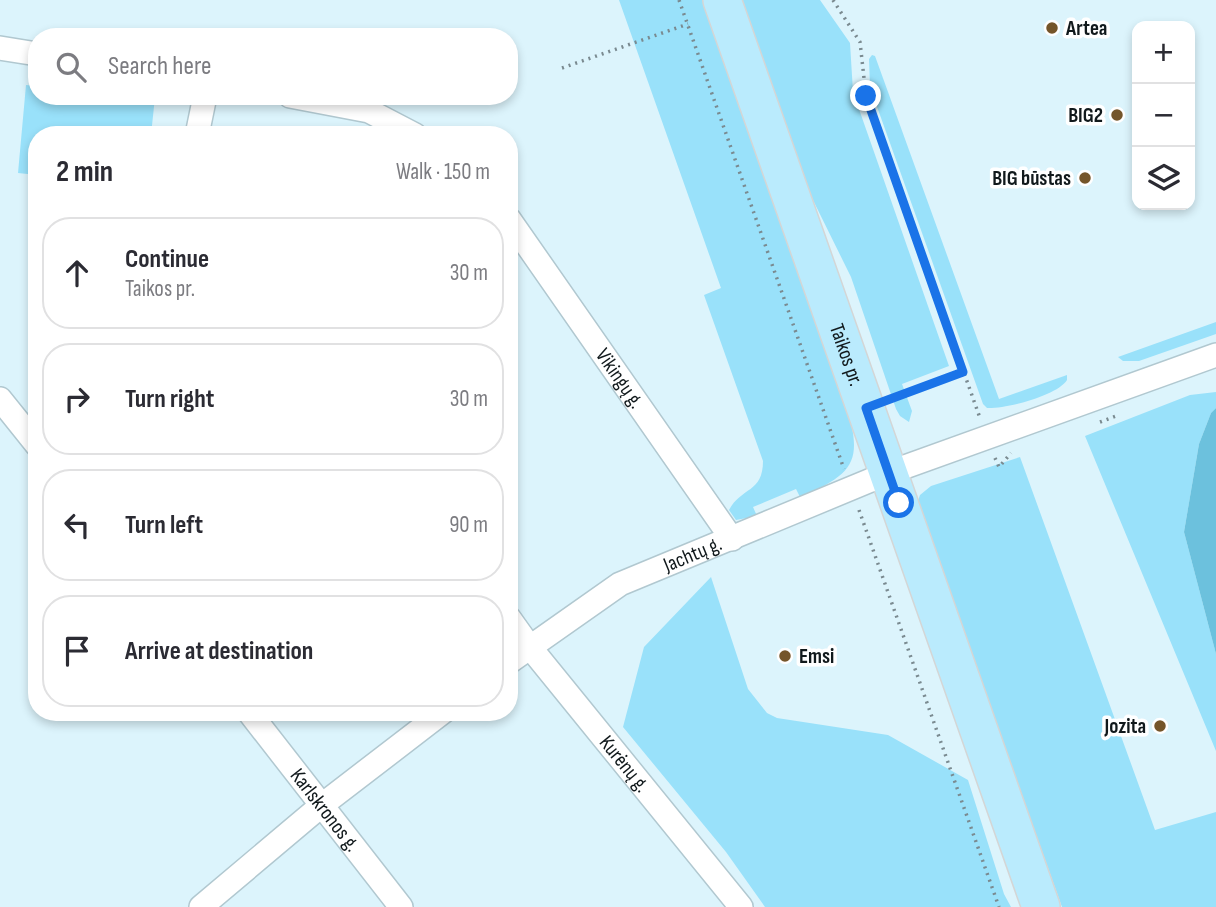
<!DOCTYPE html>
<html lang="en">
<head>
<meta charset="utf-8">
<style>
	:root { --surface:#fff; --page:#f7f7f7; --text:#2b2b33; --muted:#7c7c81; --line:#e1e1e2 }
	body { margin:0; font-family:"Sofia Sans Condensed",sans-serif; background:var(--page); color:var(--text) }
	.controls { position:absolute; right:21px; top:21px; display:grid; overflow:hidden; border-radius:14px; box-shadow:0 4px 10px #0003 }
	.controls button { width:63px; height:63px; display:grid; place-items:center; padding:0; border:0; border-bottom:2px solid var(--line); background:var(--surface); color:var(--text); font:35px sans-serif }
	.stop { position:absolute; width:21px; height:21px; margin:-16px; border:5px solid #1a73e8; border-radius:50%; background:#fff }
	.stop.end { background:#1a73e8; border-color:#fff; box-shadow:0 2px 7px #0008 }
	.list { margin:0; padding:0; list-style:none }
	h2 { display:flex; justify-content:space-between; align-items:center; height:91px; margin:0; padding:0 28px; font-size:30px }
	h2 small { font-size:23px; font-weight:400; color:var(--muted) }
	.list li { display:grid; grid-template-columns:46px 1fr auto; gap:21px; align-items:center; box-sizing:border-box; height:112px; margin:0 14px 14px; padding:0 14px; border:2px solid var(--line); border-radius:28px }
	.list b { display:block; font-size:26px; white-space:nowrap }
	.list p { margin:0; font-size:23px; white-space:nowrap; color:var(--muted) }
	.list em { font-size:23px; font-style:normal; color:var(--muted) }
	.icon { flex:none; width:38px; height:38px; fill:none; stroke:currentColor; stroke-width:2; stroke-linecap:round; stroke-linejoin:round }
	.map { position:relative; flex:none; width:1216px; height:907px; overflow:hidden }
	.search { position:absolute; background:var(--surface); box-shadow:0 4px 10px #0003; left:28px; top:28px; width:490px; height:77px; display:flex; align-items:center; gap:18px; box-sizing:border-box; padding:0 24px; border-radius:28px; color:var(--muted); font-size:26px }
	.panel { position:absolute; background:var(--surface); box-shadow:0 4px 10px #0003; left:28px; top:126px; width:490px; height:595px; border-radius:28px }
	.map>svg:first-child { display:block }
</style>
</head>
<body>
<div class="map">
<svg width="1216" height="907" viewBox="0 0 1216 907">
	<rect width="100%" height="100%" fill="#dcf4fc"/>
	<!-- green -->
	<path fill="#99e1fa" d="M619,0h84l142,399c17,60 14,73 -45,98l-4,-8 -43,18 4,9 -21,4 -7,-10c12,-23 34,-17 34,-49l-59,-166 17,-7z
		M741,0h79l30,43 3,49 96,274 -47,18 10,27 -3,11 -9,-6 -4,-7 -45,-132 -43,-87z
		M872,55l3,1 124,343 68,-24v5c-10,16 -62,29 -80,28l-4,-4 -113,-317 -1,-28z
		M26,85l11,1v10l118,1 -4,38h-114v40l-19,-2z
		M1216,322v12l-77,27h-16l-5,-4z
		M1216,392v16l-5,5 -12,31 -15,88 32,122v97l-131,-315 105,-41z
		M1020,457l135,373 61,-18v95h-154l-145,-403 3,-9 11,-9z
		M711,577l37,112 19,24 10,5 111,17 80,45 36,114 7,13h-246l-39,-55 -103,-125 21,-80z"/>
	<!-- forest -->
	<path fill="#6cc1dd" d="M1216,408v246l-32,-122 15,-88 12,-31z"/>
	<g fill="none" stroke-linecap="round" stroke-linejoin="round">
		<!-- minor casing -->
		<g stroke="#b1c8d0" stroke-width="26">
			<g id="minor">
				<path d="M0,48l37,6"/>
				<path d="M290,96l79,15 46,24"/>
				<path d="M197,135l8,-39"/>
				<path id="s1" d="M509,219l223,320"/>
				<path d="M0,399l37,46"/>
				<path id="s2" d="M509,618l20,28 212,261"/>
				<path id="s3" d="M509,662l111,-78 268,-111 328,-118"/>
				<path id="s4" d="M249,712l152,195"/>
				<path d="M201,907l121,-102 121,-93"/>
			</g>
		</g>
		<!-- primary casing -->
		<g stroke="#d4d6d6" stroke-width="40">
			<g id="primary">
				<path id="s5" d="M722,0l319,907"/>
			</g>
		</g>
		<!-- path -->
		<path stroke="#7a8a90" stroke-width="3.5" stroke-dasharray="2 5" stroke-linecap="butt" d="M679,0l165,469
			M833,0l27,42 6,54 114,322
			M562,68l126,-44
			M893,398l70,-26
			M1100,422l19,-7
			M995,458l4,9 12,-14
			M859,510l140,397"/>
		<!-- minor -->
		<use href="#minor" stroke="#fff" stroke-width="23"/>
		<!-- primary -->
		<use href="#primary" stroke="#baebfd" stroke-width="37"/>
	</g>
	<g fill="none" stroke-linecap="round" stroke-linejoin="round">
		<!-- route -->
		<path stroke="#1a73e8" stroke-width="9" d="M866,96l97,276 -97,36 33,95"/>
	</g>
	<!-- markers -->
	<g fill="#74552a" stroke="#fff" stroke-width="2.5">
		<circle cx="1052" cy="28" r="7"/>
		<circle cx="1117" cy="115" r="7"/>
		<circle cx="1085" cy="178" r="7"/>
		<circle cx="785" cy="656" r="7"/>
		<circle cx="1160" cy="726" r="7"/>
	</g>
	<g text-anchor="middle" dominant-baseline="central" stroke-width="7" stroke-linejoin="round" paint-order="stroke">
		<!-- poi labels -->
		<g font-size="21" font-weight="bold" fill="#11191c" stroke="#fff" text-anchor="end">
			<text x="1066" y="28" text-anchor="start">Artea</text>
			<text x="1103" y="115">BIG2</text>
			<text x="1071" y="178">BIG būstas</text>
			<text x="799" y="656" text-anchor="start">Emsi</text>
			<text x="1146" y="726">Jozita</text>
		</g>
		<!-- street labels -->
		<g font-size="21" fill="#11191c" stroke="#fff">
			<text stroke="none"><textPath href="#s5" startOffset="376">Taikos pr.</textPath></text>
			<text stroke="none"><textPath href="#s1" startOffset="194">Vikingų g.</textPath></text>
			<text stroke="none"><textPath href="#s3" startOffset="214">Jachtų g.</textPath></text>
			<text stroke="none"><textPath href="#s2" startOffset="186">Kurėnų g.</textPath></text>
			<text stroke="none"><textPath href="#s4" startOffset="124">Karlskronos g.</textPath></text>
		</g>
	</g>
</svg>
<div class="controls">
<button>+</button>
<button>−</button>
<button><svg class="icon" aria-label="layers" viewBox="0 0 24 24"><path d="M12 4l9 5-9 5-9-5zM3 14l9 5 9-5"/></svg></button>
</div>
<div class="stop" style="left:899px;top:503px"></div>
<div class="stop end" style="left:866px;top:96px"></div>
<div class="search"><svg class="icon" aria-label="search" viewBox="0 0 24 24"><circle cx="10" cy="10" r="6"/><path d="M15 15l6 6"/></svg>Search here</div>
<section class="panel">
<h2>2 min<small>Walk · 150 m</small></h2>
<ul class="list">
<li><svg class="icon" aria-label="ahead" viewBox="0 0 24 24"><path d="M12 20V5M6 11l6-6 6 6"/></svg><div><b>Continue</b><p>Taikos pr.</p></div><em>30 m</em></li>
<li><svg class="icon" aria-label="right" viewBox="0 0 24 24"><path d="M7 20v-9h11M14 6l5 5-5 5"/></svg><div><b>Turn right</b></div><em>30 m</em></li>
<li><svg class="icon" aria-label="left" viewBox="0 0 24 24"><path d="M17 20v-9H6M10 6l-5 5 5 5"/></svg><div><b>Turn left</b></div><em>90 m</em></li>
<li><svg class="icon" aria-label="arrive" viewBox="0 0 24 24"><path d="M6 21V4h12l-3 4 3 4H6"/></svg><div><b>Arrive at destination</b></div></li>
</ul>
</section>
</div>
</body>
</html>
